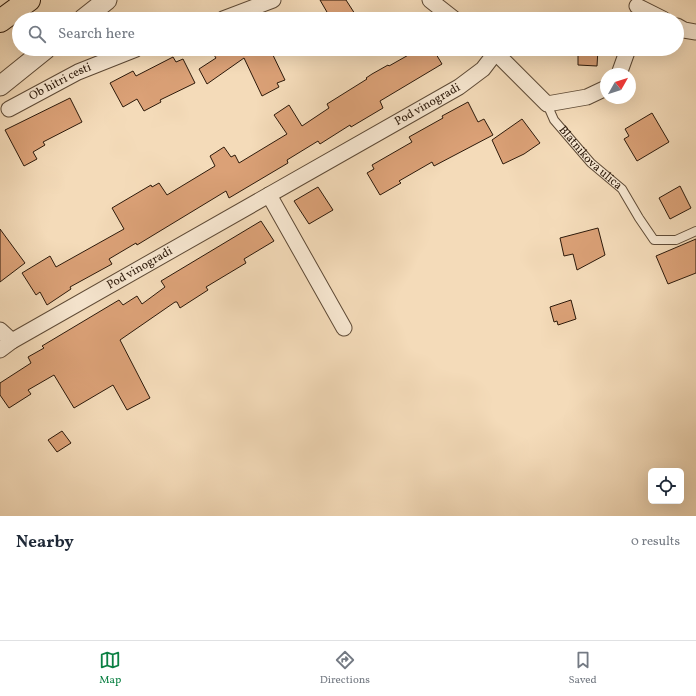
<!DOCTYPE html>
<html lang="en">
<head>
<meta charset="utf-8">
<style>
	:root { --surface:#fff; --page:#f6f6f7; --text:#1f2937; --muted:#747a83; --line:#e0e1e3; --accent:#0b8043 }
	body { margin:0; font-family:Vollkorn,serif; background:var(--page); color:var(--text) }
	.controls { position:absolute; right:12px; bottom:12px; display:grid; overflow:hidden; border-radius:6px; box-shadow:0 4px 16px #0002 }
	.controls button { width:36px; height:36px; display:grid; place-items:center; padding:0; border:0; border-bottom:1px solid var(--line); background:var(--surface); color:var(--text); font:20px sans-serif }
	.compass { position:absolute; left:600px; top:68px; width:36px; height:36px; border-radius:50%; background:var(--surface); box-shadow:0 4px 16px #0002; rotate:51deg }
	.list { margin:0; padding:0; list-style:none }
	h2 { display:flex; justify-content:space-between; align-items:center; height:52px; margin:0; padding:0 16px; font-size:17px }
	h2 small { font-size:13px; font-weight:400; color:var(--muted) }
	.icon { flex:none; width:22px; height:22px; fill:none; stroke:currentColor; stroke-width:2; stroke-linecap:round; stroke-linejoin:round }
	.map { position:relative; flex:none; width:696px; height:516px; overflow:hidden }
	.search { position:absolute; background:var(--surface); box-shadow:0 4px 16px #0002; left:12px; right:12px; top:12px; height:44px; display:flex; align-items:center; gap:10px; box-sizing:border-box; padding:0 14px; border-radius:22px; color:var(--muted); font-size:15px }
	.sheet { height:124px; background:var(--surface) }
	nav { display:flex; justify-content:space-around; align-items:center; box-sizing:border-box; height:56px; border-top:1px solid var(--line); background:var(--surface); font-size:11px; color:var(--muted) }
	nav a { display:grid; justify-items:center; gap:2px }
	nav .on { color:var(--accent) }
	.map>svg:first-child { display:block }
</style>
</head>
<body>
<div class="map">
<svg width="696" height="516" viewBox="0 0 696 516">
	<rect width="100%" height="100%" fill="#f4dbb9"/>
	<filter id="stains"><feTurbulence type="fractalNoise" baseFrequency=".005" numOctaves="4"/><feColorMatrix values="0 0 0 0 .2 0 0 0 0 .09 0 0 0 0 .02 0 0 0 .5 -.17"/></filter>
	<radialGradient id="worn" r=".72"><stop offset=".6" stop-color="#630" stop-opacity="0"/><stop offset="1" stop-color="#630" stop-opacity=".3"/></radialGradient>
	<!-- building -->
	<path fill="#dba177" stroke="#2c190a" d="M320,0h26l9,14 -8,5h-16z
		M210,49h60l15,31 -8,3 2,4 -17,9 -18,-38 -37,26 -8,-15 17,-11z
		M419,49h14l9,15 -62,37 3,7 -32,19 -1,-2 -30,19 -2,-3 -31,19 1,3 -59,35 -3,-7 -89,54 -1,-2 -27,16 3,5 -42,23 1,2 -24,16 -7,-13 -4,3 -14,-22 28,-17 6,11 68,-38 -12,-21 39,-23 1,2 7,-4 8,12 48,-29 -5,-10 14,-9 7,10 4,-2 4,8 48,-29 -13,-19 15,-10 13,21 27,-18 -2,-4 40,-25 -1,-1 6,-4 16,-9 1,1z
		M578,49h20l-1,17 -19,-1z
		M173,57l3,5 7,-3 12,24 -35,17 1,2 -17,9 -7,-12 -14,8 -13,-24 23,-12 3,5z
		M70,98l12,24 -39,20 2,3 -12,7 4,7 -13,7 -19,-36z
		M468,102l10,20 6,-3 9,16 -59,31 -2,-4 -33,19 2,2 -21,12 -13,-22 7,-4 -2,-4 40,-23 -3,-5 34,-19 -1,-2z
		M652,113l17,29 -32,19 -13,-22 5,-3 -4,-7z
		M522,119l18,24 -16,11 -21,10 -11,-24z
		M680,186l11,22 -21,11 -11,-21z
		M318,187l15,23 -24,14 -15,-23z
		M261,221l13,20 -30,18 2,4 -40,24 2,3 -28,18 -3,-6h-2l-55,38 30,58 -23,12 -14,-25 -39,23 -20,-33 -26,15 3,4 -22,14 -9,-13v-12l31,-20 -3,-6 16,-9 -2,-2 77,-46 4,5 14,-9 5,8 23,-17 -4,-6z
		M598,228l7,27 -28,15 -4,-16 -9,2 -4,-18z
		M0,229l25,34 -25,19z
		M696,239v34l-28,11 -12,-28z
		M571,300l5,19 -18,6 -1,-4 -3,1 -4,-15z
		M62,431l9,12 -14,9 -9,-12z"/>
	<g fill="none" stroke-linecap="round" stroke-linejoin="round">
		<!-- service casing -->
		<g stroke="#5e4a36" stroke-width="10">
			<g id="service">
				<path id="s1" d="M547,104l7,16 37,43 31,26 17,29 15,22h22l20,-9"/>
			</g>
		</g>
		<!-- minor casing -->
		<g stroke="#5e4a36" stroke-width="17">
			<g id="minor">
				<path d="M430,0l24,19"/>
				<path d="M637,6l26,13"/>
				<path d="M223,19l50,-19"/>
				<path d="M677,26l7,4 12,2"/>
				<path d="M492,49l55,55 40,-7 19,-9"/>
				<path d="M619,74l9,-25"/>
				<path id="s2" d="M9,109l69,-37 58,-23"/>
				<path d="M269,195l75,133"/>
				<path d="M0,330l12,11"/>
				<path id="s3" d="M0,350l12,-9 447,-254 24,-18 13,-17"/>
			</g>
		</g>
		<!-- tertiary casing -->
		<g stroke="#5e4a36" stroke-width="21">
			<path id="tertiary" d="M83,19l24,-19
				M0,86l46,-37"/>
		</g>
		<!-- trunk casing -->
		<g stroke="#2c190a" stroke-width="24">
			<path id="trunk" d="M0,21l29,-21"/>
		</g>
		<!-- service -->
		<use href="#service" stroke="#f8e8d2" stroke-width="8"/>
		<!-- minor -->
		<use href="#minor" stroke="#f8e8d2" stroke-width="15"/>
		<!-- tertiary -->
		<use href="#tertiary" stroke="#f8e8d2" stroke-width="19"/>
		<!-- trunk -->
		<use href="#trunk" stroke="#f4dbb9" stroke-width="22"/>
	</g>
	<g text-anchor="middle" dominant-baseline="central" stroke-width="3.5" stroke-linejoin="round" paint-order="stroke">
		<!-- street labels -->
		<g font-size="12" fill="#2c190a" stroke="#f8e8d2">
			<text stroke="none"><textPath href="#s2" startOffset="58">Ob hitri cesti</textPath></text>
			<text stroke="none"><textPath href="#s3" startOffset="493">Pod vinogradi</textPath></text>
			<text stroke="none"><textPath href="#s1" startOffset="70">Blatnikova ulica</textPath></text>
			<text stroke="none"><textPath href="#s3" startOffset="162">Pod vinogradi</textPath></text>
		</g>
	</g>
	<rect width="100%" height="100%" filter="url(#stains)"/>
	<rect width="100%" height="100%" fill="url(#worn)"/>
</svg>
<div class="controls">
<button><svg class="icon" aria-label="locate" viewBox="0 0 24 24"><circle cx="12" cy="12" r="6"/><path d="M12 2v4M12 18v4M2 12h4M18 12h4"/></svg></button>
</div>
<svg class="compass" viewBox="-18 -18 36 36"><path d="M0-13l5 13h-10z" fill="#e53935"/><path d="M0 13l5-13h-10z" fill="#747a83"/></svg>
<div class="search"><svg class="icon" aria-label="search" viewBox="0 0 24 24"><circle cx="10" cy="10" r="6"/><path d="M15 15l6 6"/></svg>Search here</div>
</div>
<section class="sheet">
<h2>Nearby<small>0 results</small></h2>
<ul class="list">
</ul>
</section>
<nav>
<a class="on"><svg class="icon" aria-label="map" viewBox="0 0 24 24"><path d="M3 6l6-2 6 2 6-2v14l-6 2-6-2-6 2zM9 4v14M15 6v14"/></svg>Map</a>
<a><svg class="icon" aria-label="directions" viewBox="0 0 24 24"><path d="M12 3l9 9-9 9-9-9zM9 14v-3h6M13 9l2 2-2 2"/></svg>Directions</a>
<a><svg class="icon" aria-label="saved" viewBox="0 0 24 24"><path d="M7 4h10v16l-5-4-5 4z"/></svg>Saved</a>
</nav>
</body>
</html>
